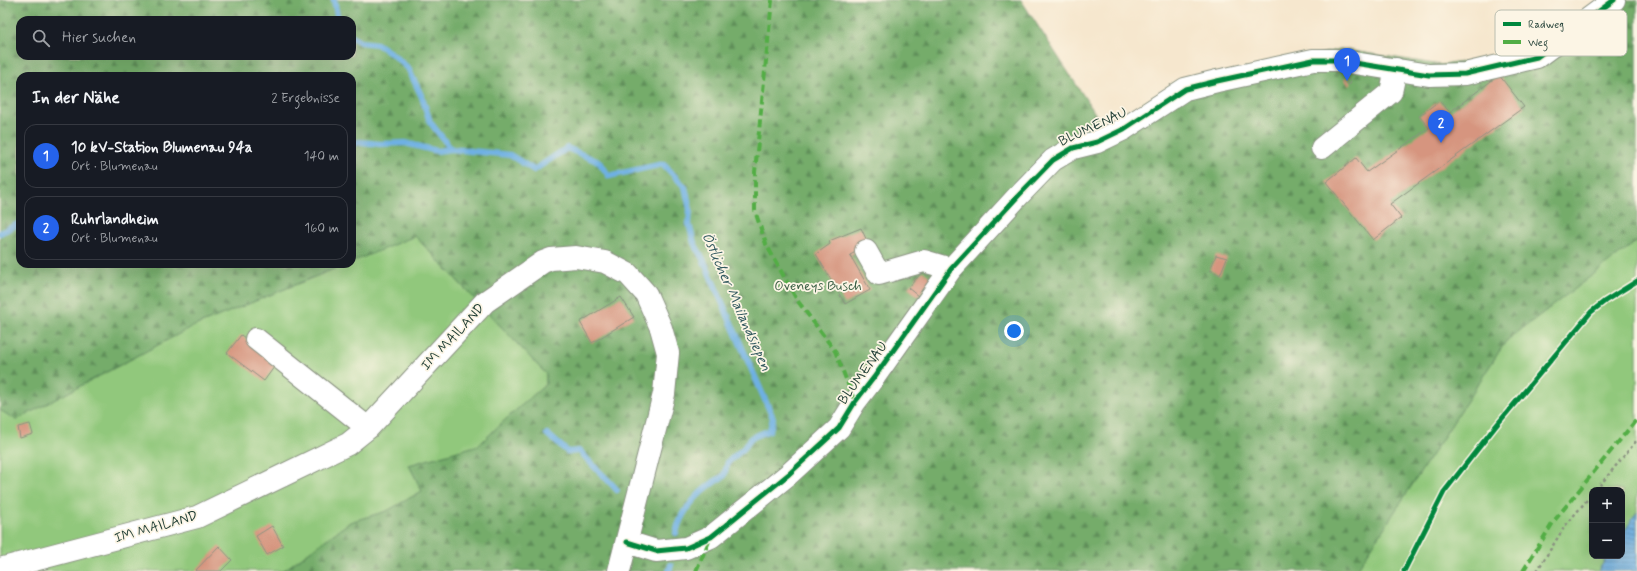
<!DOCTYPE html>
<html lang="de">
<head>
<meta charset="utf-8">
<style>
	:root { --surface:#171b24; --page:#20242c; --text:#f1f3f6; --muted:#9ea1a6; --line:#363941; --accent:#2563eb }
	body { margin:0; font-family:Mynerve,sans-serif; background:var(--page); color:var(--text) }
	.controls { position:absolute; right:12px; bottom:12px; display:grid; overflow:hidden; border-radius:8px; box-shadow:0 4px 16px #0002 }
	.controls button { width:36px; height:36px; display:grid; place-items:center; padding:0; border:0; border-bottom:1px solid var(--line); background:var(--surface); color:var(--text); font:20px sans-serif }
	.you { position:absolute; left:1014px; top:331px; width:14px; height:14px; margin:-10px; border:3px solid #fff; border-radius:50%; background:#1a73e8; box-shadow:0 0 0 6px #1a73e833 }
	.badge { display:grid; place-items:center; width:26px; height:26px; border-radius:50%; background:var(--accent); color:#fff; font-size:13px; font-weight:700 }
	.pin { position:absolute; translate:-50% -33px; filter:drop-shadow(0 1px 2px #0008) }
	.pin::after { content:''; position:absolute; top:21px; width:14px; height:12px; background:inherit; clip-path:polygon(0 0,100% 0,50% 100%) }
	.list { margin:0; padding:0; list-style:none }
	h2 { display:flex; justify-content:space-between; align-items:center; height:52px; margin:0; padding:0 16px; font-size:17px }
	h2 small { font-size:13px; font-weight:400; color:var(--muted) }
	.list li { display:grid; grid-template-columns:26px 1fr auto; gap:12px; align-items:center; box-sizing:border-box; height:64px; margin:0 8px 8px; padding:0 8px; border:1px solid var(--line); border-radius:12px }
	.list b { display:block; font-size:15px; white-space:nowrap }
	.list p { margin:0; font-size:13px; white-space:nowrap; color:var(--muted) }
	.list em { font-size:13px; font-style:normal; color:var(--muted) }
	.icon { flex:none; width:22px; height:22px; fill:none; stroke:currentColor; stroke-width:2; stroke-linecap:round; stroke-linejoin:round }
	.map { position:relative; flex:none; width:1637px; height:571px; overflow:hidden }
	.search { position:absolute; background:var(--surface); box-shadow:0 4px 16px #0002; left:16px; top:16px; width:340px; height:44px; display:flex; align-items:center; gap:10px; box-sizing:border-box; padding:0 14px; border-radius:12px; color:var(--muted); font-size:15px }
	.panel { position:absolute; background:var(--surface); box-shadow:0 4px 16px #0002; left:16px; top:72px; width:340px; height:196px; border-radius:12px }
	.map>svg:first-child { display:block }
</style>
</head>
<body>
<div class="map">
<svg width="1637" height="571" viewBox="0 0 1637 571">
	<defs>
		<pattern id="forest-firs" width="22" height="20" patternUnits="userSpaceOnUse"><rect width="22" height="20" fill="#74ac6b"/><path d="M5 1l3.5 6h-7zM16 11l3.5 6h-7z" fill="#5f8d59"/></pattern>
		<pattern id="water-rules" width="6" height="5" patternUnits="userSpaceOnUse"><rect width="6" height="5" fill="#6eb0e3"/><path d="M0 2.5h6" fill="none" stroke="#5a90b9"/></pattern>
	</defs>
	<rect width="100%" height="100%" fill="#fcf5e5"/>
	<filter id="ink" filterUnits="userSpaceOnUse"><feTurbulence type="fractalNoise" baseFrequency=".025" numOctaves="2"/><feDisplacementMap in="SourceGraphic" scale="8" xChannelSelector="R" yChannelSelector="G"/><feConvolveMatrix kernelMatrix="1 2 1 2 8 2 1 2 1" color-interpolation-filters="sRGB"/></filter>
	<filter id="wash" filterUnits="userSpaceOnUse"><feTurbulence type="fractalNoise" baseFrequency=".012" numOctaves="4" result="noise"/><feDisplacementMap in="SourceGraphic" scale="16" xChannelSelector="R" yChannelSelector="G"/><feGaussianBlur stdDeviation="0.9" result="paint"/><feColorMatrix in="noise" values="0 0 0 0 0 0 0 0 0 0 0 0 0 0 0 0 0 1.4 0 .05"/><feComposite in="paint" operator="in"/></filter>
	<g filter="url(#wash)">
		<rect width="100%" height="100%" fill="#f6e7ce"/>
		<!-- grass -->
		<path fill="#91c87b" stroke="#588258" d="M415,236l131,138v10l-39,34 -28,27 -70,20 13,26 -35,20 -37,11 -67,49h-283v-161l16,10 176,-93 154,-63h6v-3z
			M1637,241v271l-15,23v-45h-30v66h16l-10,15h-242l150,-230z"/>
		<!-- forest -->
		<path fill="url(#forest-firs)" stroke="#4a7450" fill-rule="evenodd" d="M0,0h1021l83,127 81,-38 155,-40 101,16 90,-13 69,-52h37v241l-131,100 -150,230h-1073l67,-49 37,-11 35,-20 -13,-26 70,-20 28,-27 39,-34v-10l-131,-138 -63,26v-186h-332v188h326l-154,63 -176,93 -16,-10zM20,20h332v36h-332z"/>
		<!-- water -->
		<path fill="url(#water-rules)" stroke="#46768c" d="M1637,512v59h-39l10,-15h14v-21z"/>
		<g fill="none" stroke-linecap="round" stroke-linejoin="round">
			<!-- stream -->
			<path stroke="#6eb0e3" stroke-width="6" d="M334,0l4,20
				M352,37l8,5 17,2 15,10 16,14 14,29 8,25 21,27
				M352,144l8,-2 20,2 25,-1 32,8 14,-2 59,6 24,15 33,-22 32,14 10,14 54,-12 22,23 5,22 -1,15 5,19 9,16 70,159 -3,12 -19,8 -7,10 -16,14 -4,14c-21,11 -43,33 -48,57
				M0,233l20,-10
				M547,434l21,18 12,-1c11,14 25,25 37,39
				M669,571l2,-6"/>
		</g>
		<g id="blocks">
			<!-- building -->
			<path fill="#d6957f" d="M1499,75l25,32 -134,97 11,14 -28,22 -47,-58 30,-24 11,14 62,-44 -10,-12 20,-15 11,11z
				M1346,77l5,6 -2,2 -5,-6z
				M861,228l8,17 -19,10 20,35 -25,14 -29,-50 14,-10 -1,-3z
				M1216,255l11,3 -7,17 -10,-5z
				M923,271l9,8 -14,17 -10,-8z
				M621,297l13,20 -42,26 -12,-21z
				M241,335l36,28 -13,18 -37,-28z
				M30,424l3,10 -13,4 -2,-11z
				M272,526l11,20 -16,9 -11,-19z
				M219,546l13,14 -11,11h-26z"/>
		</g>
	</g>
	<g filter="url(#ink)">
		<use href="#blocks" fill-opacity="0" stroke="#8a9281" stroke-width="1"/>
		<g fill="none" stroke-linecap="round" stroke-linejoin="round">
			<!-- minor casing -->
			<g stroke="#8a9281" stroke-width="24">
				<path id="minor" d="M1322,148l69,-56 5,-23
					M866,251l13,23 45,-13 27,8
					M256,339l112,89
					M627,542l29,9 30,-3 25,-11 78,-63 50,-46 16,-26 20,-26 76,-107 68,-74 34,-35 20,-12 24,-6 27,-13 61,-40 32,-8 96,-21h23l93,15 36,-1 72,-17 77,-57
					M0,569l197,-52 151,-73 20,-16 117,-126 58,-40 8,-3 25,-2 29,5 23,12 18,20 15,34 7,25 -4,41 -45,177"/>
			</g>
			<!-- path -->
			<path stroke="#8a9281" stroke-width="2.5" stroke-dasharray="3 3" stroke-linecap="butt" d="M1596,490l41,-50
				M1537,571l28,-45 27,-32"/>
			<!-- minor -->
			<use href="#minor" stroke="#fff" stroke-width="22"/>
			<!-- quiet -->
			<path stroke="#52ad45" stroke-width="4" stroke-dasharray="8 4" stroke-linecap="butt" d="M772,0l-17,172v39l11,33 31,56 38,51 20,51
				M696,571l15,-34
				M1523,571l31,-50 83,-102"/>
			<!-- cycleway casing -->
			<g stroke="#fcf5e5" stroke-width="8">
				<path id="cycleway" d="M627,542l29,9 30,-3 25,-11 78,-63 50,-46 16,-26 20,-26 76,-107 68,-74 34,-35 20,-12 24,-6 27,-13 61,-40 32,-8 96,-21h23l93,15 36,-1 72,-17 77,-57
					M1404,571l40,-79 51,-65 96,-115 14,-11 32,-20"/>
			</g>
			<!-- cycleway -->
			<use href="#cycleway" stroke="#00873e" stroke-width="5"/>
		</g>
	</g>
	<g text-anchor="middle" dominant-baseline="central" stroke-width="3.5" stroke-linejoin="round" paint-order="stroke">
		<!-- street labels -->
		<g font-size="14" fill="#1f3d34" stroke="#fcf5e5">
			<text transform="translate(1093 127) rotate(-25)">BLUMENAU</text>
			<text transform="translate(453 337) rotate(-47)">IM MAILAND</text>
			<text transform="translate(863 373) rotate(-54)">BLUMENAU</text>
			<text transform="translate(156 527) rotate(-16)">IM MAILAND</text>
		</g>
		<!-- park labels -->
		<g font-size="14" fill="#3c6046" stroke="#fcf5e5">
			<text x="818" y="286">Oveneys Busch</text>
		</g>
		<!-- water labels -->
		<g font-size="15" font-style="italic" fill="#335a60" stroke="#fcf5e5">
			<text transform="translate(736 302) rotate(66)">Östlicher Mailandsiepen</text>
		</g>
	</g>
	<!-- legend -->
	<rect x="1495" y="10" width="132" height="46" rx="6" fill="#fcf5e5" stroke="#babeb0" stroke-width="1"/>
	<rect x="1503" y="22" width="18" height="4" fill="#00873e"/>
	<rect x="1503" y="40" width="18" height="4" fill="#52ad45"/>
	<g font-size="11" fill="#1f3d34">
		<text x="1528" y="28">Radweg</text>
		<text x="1528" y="46">Weg</text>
	</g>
</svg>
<div class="controls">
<button>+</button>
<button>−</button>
</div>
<div class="you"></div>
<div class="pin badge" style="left:1347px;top:81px">1</div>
<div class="pin badge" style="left:1441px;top:143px">2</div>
<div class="search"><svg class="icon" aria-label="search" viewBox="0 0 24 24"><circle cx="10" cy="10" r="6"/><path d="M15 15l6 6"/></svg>Hier suchen</div>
<section class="panel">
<h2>In der Nähe<small>2 Ergebnisse</small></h2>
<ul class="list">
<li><span class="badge">1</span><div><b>10 kV-Station Blumenau 94a</b><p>Ort · Blumenau</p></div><em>140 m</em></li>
<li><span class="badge">2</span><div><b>Ruhrlandheim</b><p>Ort · Blumenau</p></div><em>160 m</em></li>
</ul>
</section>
</div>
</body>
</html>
